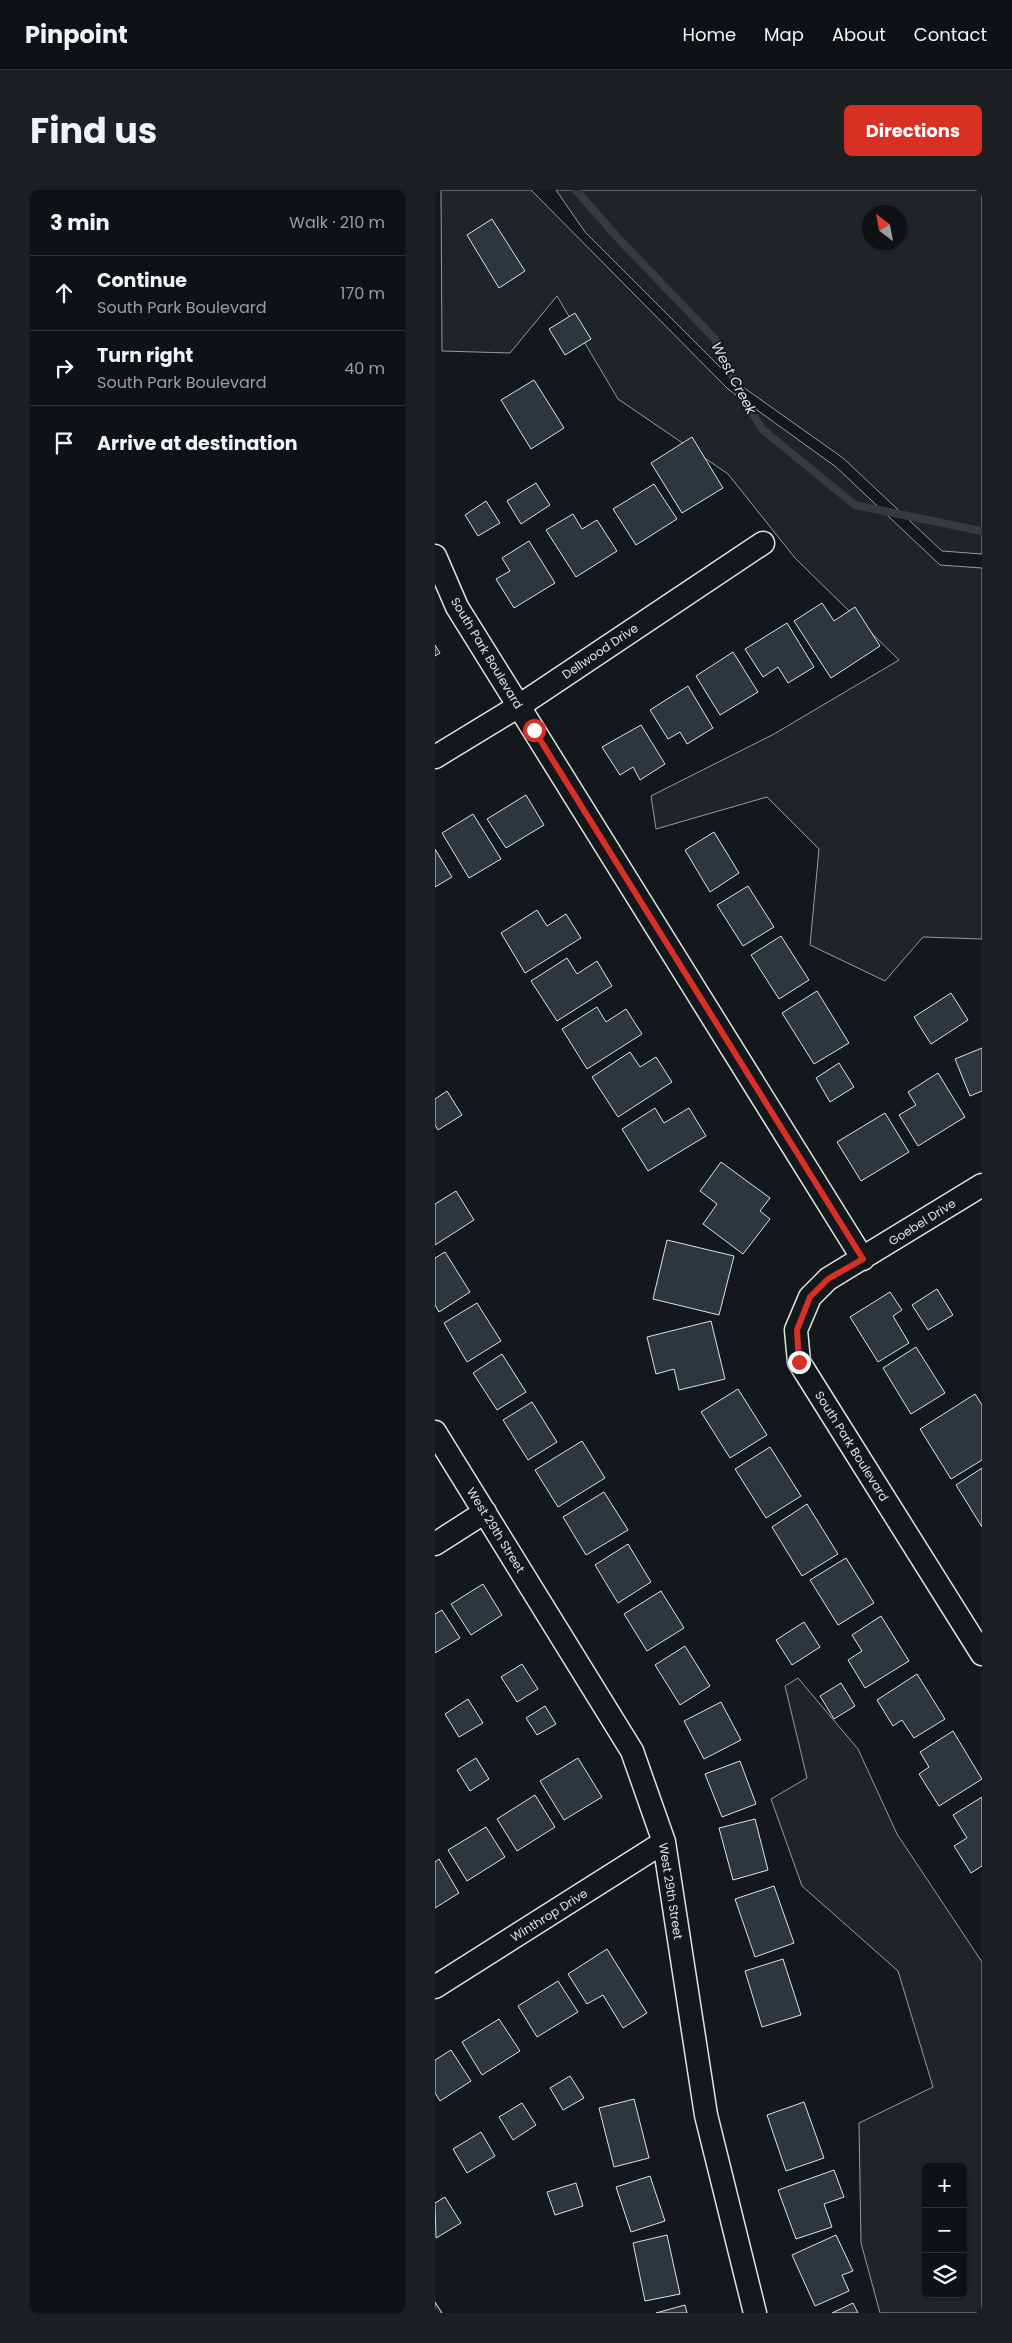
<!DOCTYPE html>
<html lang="en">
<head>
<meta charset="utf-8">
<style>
	:root { --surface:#0f1215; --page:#1d2022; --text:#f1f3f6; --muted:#9b9ea0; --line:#2f3234; --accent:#d93025 }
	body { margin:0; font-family:Poppins,sans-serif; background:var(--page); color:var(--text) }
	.controls { position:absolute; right:15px; bottom:15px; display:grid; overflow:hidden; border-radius:8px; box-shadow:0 1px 4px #0004 }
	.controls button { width:45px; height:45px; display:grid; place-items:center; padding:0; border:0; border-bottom:1px solid var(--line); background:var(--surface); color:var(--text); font:25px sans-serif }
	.compass { position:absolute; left:427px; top:15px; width:45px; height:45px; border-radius:50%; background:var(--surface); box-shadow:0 1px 4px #0004; rotate:328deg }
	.stop { position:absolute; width:15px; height:15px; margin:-11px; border:4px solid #d93025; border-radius:50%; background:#fff }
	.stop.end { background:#d93025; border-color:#fff; box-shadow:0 1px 5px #0008 }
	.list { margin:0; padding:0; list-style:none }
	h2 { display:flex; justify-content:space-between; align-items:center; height:65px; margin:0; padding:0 20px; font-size:21px }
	h2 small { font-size:16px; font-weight:400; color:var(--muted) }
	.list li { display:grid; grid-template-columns:32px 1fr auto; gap:15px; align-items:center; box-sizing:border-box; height:75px; padding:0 20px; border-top:1px solid var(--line) }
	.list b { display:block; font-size:19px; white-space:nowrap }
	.list p { margin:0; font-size:16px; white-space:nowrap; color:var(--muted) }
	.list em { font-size:16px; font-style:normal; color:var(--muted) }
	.icon { flex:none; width:28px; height:28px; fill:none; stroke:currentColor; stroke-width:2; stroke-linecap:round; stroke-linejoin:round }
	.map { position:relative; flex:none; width:547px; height:2123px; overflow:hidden; border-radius:8px }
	header { display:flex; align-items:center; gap:30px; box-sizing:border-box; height:70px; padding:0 25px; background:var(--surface); border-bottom:1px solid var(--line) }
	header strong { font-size:24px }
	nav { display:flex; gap:28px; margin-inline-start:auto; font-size:18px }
	.intro { display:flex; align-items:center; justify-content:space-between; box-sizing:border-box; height:120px; padding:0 30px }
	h1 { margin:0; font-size:35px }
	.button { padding:12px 22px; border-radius:8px; background:var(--accent); color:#fff; font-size:18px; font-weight:700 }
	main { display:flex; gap:30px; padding:0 30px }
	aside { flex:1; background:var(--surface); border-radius:8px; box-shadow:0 1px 4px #0004 }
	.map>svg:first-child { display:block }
</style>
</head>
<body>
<header>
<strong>Pinpoint</strong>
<nav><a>Home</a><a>Map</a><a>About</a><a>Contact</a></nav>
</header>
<div class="intro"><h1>Find us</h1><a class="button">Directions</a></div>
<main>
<aside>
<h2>3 min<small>Walk · 210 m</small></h2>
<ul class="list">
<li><svg class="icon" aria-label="ahead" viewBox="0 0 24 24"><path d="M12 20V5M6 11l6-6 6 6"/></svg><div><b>Continue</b><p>South Park Boulevard</p></div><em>170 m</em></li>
<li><svg class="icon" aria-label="right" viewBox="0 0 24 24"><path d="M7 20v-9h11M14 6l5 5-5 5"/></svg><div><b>Turn right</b><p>South Park Boulevard</p></div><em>40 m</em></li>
<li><svg class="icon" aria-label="arrive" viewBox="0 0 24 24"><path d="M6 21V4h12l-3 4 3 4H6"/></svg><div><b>Arrive at destination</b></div></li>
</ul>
</aside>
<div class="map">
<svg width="547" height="2123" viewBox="0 0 547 2123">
	<rect width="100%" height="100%" fill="#14181c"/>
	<!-- green -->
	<path fill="#202428" stroke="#939e99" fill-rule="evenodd" d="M6,0h90l197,199 108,78 104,98 42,3v371l-59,-2 -38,44 -75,-36 9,-96 -52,-52 -111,32 -5,-33 123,-62 125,-74 -104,-102 -67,-84 -110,-75 -61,-103 -47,57 -68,-2z
		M121,0h426v364l-40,-3 -99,-93 -110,-78 -148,-148zM464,22v30h-30v-30z
		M363,1488l60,71 39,85 85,128v351h-102l-19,-70 -2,-120 74,-36 -35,-116 -96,-85 -31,-87 36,-21 -22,-92zM491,1977h37v127h-37z"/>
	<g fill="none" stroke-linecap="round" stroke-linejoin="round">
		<!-- stream -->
		<path stroke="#363b3e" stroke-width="8" d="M141,0l41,47 98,102 25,54 22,36 93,76 127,26"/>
	</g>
	<!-- building -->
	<path fill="#2c363c" stroke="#d8e6dc" d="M57,29l33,52 -26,17 -32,-53z
		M140,123l16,26 -26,16 -16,-26z
		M99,190l30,48 -33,21 -30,-49z
		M257,247l31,51 -41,25 -31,-50z
		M101,293l14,22 -29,19 -14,-23z
		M219,294l23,35 -41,26 -23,-36z
		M51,311l14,22 -22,13 -13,-21z
		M138,324l9,15 15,-9 20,31 -41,26 -30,-47z
		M94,351l26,42 -41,25 -18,-29 14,-8 -8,-13z
		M387,413l12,18 21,-14 25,39 -49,32 -37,-57z
		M352,433l27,44 -26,16 -10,-16 -15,10 -18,-28z
		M0,455l5,8 -5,3z
		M298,462l25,40 -38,23 -24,-39z
		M253,496l25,42 -26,16 -7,-12 -12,7 -18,-29z
		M206,535l24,39 -25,16 -7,-13 -13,8 -18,-28z
		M91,605l18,30 -38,23 -19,-29z
		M38,624l28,45 -32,19 -27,-45z
		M279,642l25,41 -29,19 -25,-42z
		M0,659l17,28 -17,10z
		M313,696l26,41 -31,19 -26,-41z
		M102,720l10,16 19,-12 15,24 -56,35 -24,-40z
		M346,746l28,44 -30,19 -28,-44z
		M132,768l10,16 20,-13 15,25 -55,35 -26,-40z
		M382,801l32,52 -35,21 -32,-51z
		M516,803l17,27 -37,24 -17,-27z
		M162,817l9,15 20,-13 16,25 -55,35 -25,-40z
		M547,858v43l-12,5 -15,-37z
		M195,862l10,15 16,-10 16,25 -54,35 -26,-40z
		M404,873l15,24 -24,15 -14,-24z
		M503,883l27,44 -47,29 -19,-31 17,-10 -8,-13z
		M12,901l15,24 -24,15 -3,-5v-26z
		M220,918l9,15 25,-15 17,28 -58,35 -26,-42z
		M450,923l24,39 -48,29 -24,-39z
		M286,972l49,36 -10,13 10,8 -27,35 -40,-30 14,-20 -17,-13z
		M21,1001l18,29 -39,25v-41z
		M232,1050l67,16 -15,59 -66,-16z
		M10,1062l25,40 -31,20 -4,-7v-47z
		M502,1099l16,26 -25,15 -16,-25z
		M455,1102l12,18 -9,6 16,27 -31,19 -28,-45z
		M42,1113l24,38 -34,21 -23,-39z
		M276,1131l14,58 -46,11 -5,-21 -18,5 -9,-37z
		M481,1157l29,46 -34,21 -28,-46z
		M67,1164l24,38 -29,18 -24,-37z
		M303,1199l29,46 -37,23 -29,-46z
		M540,1204l7,11v55l-31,19 -31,-50z
		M97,1212l25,40 -29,18 -25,-40z
		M147,1251l23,37 -47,29 -23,-37z
		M335,1257l31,49 -35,22 -31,-49z
		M547,1278v59l-26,-42z
		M169,1302l24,38 -42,25 -23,-38z
		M372,1314l31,50 -36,22 -30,-49z
		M193,1354l23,38 -33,21 -23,-38z
		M411,1368l28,45 -36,22 -28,-45z
		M48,1394l19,31 -31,20 -20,-31z
		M226,1401l23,37 -37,23 -23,-37z
		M7,1420l18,28 -25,15v-39z
		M446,1426l28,45 -44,27 -17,-28 14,-9 -10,-16z
		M369,1432l16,25 -28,18 -16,-25z
		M250,1456l25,40 -30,19 -25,-40z
		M87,1474l16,25 -21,13 -16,-25z
		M482,1484l28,45 -31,19 -12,-18 -9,6 -16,-26z
		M406,1493l14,23 -21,13 -14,-23z
		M33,1509l15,24 -24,14 -14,-23z
		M286,1512l20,38 -37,19 -20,-38z
		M110,1516l11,18 -19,11 -11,-17z
		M518,1541l29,48 -43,27 -20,-32 10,-7 -9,-15z
		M41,1568l13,21 -19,12 -13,-21z
		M143,1568l24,39 -38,23 -24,-39z
		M305,1571l16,43 -34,13 -17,-43z
		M100,1605l20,32 -38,24 -20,-32z
		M547,1607v69l-11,7 -17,-27 13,-8 -14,-23z
		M320,1629l13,51 -35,10 -14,-52z
		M51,1637l19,30 -38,24 -19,-31z
		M4,1669l20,34 -24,15v-46z
		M339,1696l20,57 -39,14 -20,-58z
		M172,1759l40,64 -24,15 -20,-33 -16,9 -19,-30z
		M348,1769l18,56 -39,12 -17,-56z
		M123,1791l20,31 -41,25 -19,-31z
		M64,1829l21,32 -38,24 -20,-33z
		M16,1860l20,31 -31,20 -5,-8v-33z
		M135,1886l14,22 -21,12 -13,-22z
		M199,1909l15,59 -35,9 -15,-59z
		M369,1912l20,56 -38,13 -19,-56z
		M87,1913l14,22 -23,15 -14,-23z
		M46,1942l14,24 -28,17 -14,-24z
		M399,1980l10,27 -20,7 8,23 -36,12 -18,-49z
		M215,1986l15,45 -34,11 -15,-45z
		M141,1993l7,23 -28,9 -8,-23z
		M10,2007l16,26 -25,15 -1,-35z
		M232,2045l13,59 -35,7 -12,-58z
		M401,2045l17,36 -11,4 7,16 -34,15 -23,-51z
		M0,2112l7,11h-7z
		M418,2113l5,10h-26z
		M250,2115l2,8h-31z"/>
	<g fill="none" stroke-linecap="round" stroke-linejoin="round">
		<!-- street casing -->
		<g stroke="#d8e6dc" stroke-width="25">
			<path id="street" d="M0,366l22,51 406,652
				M0,567l84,-51 244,-163
				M547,995l-154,94 -18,18 -14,33 3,32 183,292
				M0,1242l197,319 32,91 42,273 49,198
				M0,1354l50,-32
				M0,1797l229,-145"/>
		</g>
		<!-- street -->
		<use href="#street" stroke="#14181c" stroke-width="22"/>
	</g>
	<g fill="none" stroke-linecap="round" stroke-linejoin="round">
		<!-- route -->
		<path stroke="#d93025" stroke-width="6" d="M99,540l329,529 -35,20 -18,18 -13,33 2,32"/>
	</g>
	<g text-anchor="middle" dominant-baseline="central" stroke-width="4" stroke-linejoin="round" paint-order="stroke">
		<!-- street labels -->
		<g font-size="12" fill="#d8e6dc" stroke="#14181c">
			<text transform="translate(165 461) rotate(-34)">Dellwood Drive</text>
			<text transform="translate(52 463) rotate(59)">South Park Boulevard</text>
			<text transform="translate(487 1032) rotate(-32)">Goebel Drive</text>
			<text transform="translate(417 1256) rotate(58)">South Park Boulevard</text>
			<text transform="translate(61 1340) rotate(58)">West 29th Street</text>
			<text transform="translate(236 1701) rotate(81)">West 29th Street</text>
			<text transform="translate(114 1725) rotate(-32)">Winthrop Drive</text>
		</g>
		<!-- water labels -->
		<g font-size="14" font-style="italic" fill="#d8e6dc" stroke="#14181c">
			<text transform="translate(299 188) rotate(62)">West Creek</text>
		</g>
	</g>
</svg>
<div class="controls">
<button>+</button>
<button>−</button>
<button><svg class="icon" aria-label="layers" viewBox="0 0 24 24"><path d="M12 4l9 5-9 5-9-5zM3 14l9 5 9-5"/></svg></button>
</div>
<svg class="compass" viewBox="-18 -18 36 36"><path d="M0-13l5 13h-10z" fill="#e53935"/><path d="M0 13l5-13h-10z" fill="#9b9ea0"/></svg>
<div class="stop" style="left:99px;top:540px"></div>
<div class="stop end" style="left:364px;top:1172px"></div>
</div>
</main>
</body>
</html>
